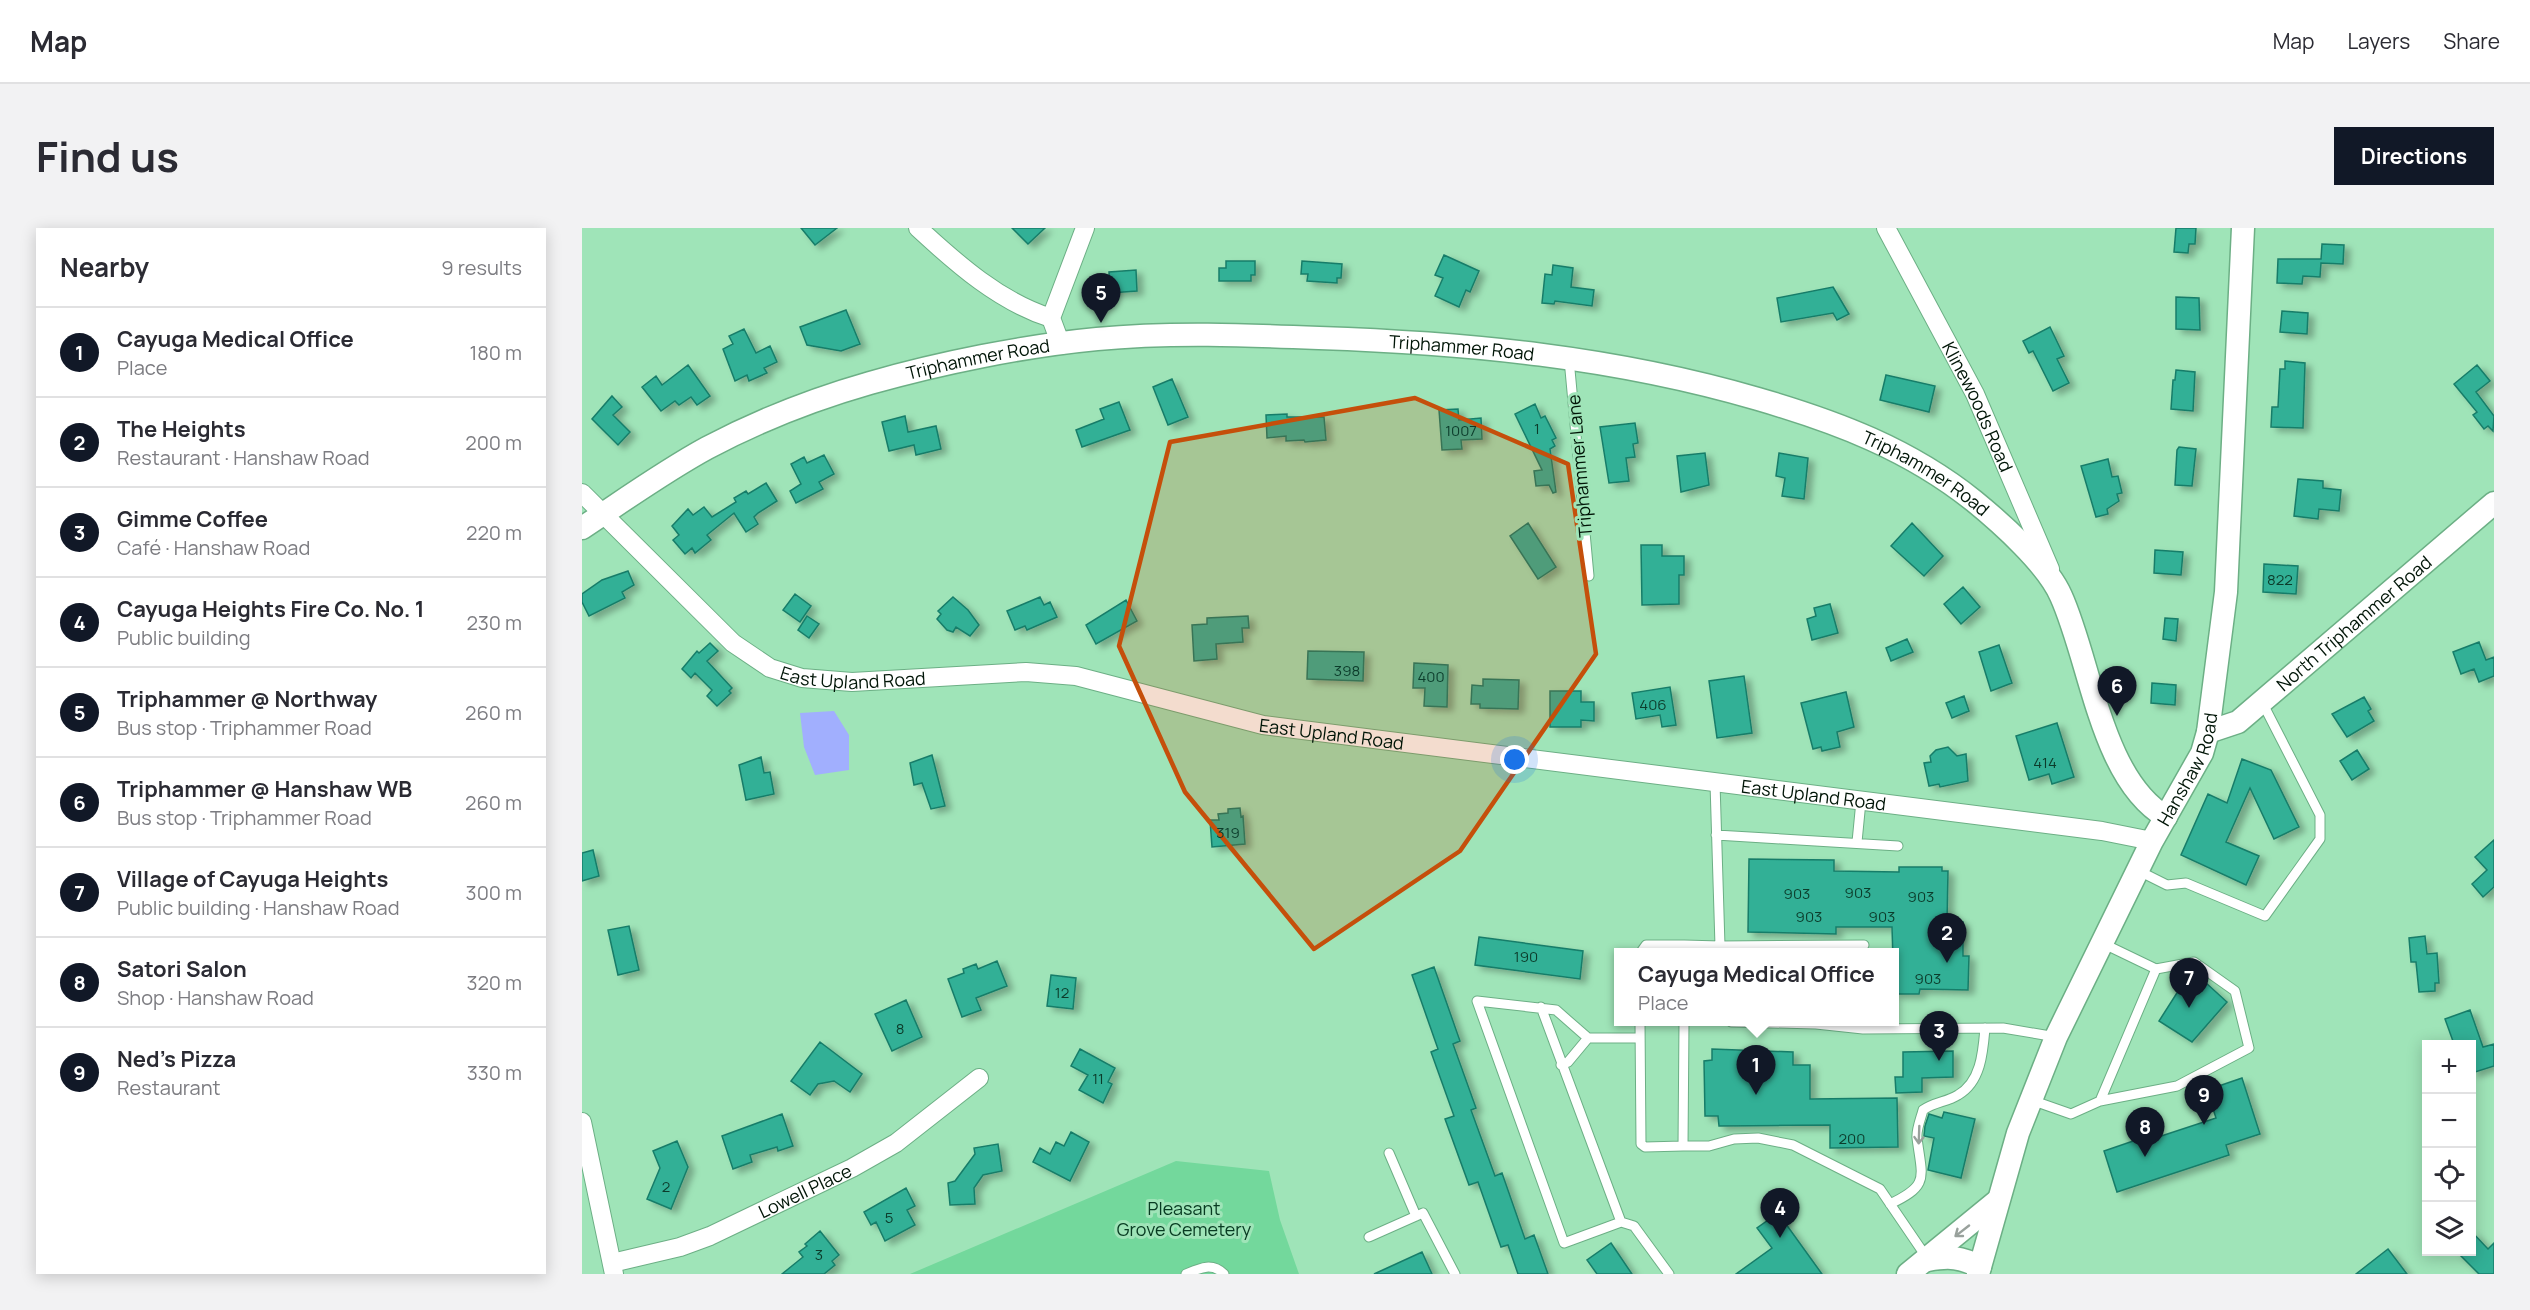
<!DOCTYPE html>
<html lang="en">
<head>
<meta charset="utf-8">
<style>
	:root { --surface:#fff; --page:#f2f2f3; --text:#2b2b33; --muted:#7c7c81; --line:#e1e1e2; --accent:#111827 }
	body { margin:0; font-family:Manrope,sans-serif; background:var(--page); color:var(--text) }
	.controls { position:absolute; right:18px; bottom:18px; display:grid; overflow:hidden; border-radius:0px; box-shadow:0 3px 15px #0003 }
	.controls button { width:54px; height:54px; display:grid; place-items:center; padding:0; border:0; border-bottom:2px solid var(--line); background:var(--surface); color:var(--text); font:30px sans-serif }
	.you { position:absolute; left:933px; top:532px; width:21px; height:21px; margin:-15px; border:4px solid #fff; border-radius:50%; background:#1a73e8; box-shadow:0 0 0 9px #1a73e833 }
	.badge { display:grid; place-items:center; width:39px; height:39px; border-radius:50%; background:var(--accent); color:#fff; font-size:20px; font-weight:700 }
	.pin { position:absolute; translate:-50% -50px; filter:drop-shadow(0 2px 3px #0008) }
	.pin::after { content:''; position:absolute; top:32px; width:21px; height:18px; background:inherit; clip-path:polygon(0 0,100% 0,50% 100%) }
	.popup { position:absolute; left:1032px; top:720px; width:285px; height:78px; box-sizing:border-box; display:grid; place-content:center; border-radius:0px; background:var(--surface); filter:drop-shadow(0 2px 4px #0005); font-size:20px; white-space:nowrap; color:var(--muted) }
	.popup b { font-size:22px; color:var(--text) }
	.popup::after { content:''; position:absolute; left:50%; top:100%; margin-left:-12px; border:12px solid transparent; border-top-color:var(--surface) }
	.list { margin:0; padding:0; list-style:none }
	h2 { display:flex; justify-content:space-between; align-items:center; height:78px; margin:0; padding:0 24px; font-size:26px }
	h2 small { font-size:20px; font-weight:400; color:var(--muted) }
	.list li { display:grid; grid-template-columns:39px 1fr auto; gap:18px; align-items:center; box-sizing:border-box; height:90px; padding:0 24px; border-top:2px solid var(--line) }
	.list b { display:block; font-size:22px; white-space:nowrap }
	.list p { margin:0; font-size:20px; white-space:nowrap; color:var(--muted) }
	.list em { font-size:20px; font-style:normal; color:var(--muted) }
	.icon { flex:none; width:33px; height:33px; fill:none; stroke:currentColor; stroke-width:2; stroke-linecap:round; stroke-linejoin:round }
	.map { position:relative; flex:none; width:1912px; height:1046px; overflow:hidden; border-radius:0px }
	header { display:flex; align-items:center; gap:36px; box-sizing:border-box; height:84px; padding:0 30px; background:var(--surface); border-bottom:2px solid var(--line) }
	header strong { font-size:28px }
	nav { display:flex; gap:33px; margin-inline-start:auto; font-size:21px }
	.intro { display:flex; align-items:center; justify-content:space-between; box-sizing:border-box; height:144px; padding:0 36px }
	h1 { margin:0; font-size:42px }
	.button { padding:15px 27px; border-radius:0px; background:var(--accent); color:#fff; font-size:21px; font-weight:700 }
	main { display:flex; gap:36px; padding:0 36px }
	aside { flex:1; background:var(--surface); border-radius:0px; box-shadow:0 3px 15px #0003 }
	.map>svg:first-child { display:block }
</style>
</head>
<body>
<header>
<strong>Map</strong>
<nav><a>Map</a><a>Layers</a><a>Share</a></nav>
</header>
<div class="intro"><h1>Find us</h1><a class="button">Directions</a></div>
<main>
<aside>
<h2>Nearby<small>9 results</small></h2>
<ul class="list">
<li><span class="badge">1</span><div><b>Cayuga Medical Office</b><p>Place</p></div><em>180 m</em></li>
<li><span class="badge">2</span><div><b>The Heights</b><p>Restaurant · Hanshaw Road</p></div><em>200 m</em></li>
<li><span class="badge">3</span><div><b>Gimme Coffee</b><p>Café · Hanshaw Road</p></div><em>220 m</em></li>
<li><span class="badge">4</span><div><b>Cayuga Heights Fire Co. No. 1</b><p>Public building</p></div><em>230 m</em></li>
<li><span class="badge">5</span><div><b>Triphammer @ Northway</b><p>Bus stop · Triphammer Road</p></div><em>260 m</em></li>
<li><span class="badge">6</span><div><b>Triphammer @ Hanshaw WB</b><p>Bus stop · Triphammer Road</p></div><em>260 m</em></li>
<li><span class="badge">7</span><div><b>Village of Cayuga Heights</b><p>Public building · Hanshaw Road</p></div><em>300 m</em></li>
<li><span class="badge">8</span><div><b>Satori Salon</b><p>Shop · Hanshaw Road</p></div><em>320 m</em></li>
<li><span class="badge">9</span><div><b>Ned's Pizza</b><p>Restaurant</p></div><em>330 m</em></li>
</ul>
</aside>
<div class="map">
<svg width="1912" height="1046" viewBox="0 0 1912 1046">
	<defs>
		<filter id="shadow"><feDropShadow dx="6" dy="4" stdDeviation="3" flood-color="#0004"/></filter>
	</defs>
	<rect width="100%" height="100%" fill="#9fe4b8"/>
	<!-- green -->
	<path fill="#73d89c" d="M594,933l93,10 11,49 19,54h-389z"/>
	<!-- water -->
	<path fill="#a1affe" d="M252,483l15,24v35l-34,5 -11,-28 -4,-34z"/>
	<!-- building -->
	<path fill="#31b096" stroke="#197d69" stroke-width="1.5" filter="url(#shadow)" d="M219,0h36l-22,17z
		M430,0h33l-17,16z
		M1594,0h20l-1,16h-6l-1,9 -14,-1z
		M1740,16l22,1 -1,19 -22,-1 -1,14 -17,-1 -1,8 -25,-1 1,-24h43z
		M862,27l35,16 -9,21 -4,-2 -7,17 -24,-11 8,-18 -8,-3z
		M644,33h29v14h-4v6h-32v-13h7z
		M720,33l40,3 -1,14h-4v5l-30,-2 1,-7h-7z
		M971,37l20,3 -2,19 23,3 -2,16 -37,-5 -1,3 -12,-1 3,-29 7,1z
		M554,42l1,21 -27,2 -1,-21z
		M1251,59l16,27 -12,6 -4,-7 -52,9 -4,-24z
		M1594,69l23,1 1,32 -24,-1z
		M264,82l14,34 -19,7 -34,-6 -7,-18z
		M1700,83l26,2 -1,21 -27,-2z
		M1468,99l14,29 -7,3 12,24 -16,8 -20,-40 -4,2 -6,-12z
		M162,101l12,24 14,-7 7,16 -13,6 3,5 -18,8 -2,-6 -12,6 -12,-32 10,-5 -4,-8z
		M1703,133l20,2 -2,65 -32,-1 1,-20h6l2,-38h5z
		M106,137l22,31 -13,9 -6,-8 -12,8 -4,-4 -14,10 -19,-24 14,-11 6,9z
		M1895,137l13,16 -14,11 18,24 -1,15 -5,-5 -4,3 -11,-14 4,-3 -23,-28z
		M1594,142l19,2 -2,39 -22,-2 2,-29h2z
		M1304,147l49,11 -6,26 -49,-12z
		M590,151l16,38 -20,8 -15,-38z
		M30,168l10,11 -9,8 17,17 -12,13 -26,-26z
		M537,174l11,28 -48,17 -6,-17 28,-11 -4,-10z
		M953,176l6,14 4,-2 11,22 -4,2 3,6 -5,3 6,43 -3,1 -4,-8 -13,1 -2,-15 8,-1 -27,-56z
		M876,181l1,11 22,-2 1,21 -21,1 1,9 -20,1 -3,-40z
		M705,186v3h37l2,23 -21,2 -1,-2 -18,1v-5l-19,2 -1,-23z
		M323,188l3,16 28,-6 5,23 -25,6 -2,-10 -25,6 -7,-29z
		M1053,195l3,20 -5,1 2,13 -9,1 3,23 -20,2 -9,-56z
		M1597,219l17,2 -4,37 -17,-1 2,-35z
		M1123,225l4,32 -28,7 -4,-36z
		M1197,225l29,5 -4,41 -22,-3 3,-18 -9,-2z
		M242,227l10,19 -15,8 4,7 -27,14 -6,-12 11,-7 -10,-20 13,-7 3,6z
		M1526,231l4,18 6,-1 4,17 -5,1 2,7 -12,8 1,5 -12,3 -15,-51z
		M1716,251l25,2v7l18,2 -2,21 -20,-2 -1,10 -24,-3z
		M184,255l11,18 -19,12 -4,4 4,7 -12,8 -12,-19 -27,22 4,5 -16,13 -3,-5 -7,6 -12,-14 6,-5 -7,-9 16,-17 5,6 11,-8 8,10 24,-15 -2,-4 12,-7 2,3z
		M946,295l28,44 -18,12 -28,-43z
		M1330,295l31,33 -19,20 -33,-30z
		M1059,317h21v11h22v19h-5v29l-37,1z
		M1573,322l28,2 -2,23 -27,-2z
		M1682,336l34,2 -2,28 -33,-2z
		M46,343l6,14 -12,7 3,6 -36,18 -7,-14v-8l20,-14z
		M1381,359l17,20 -19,17 -17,-20z
		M213,366l16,12 -11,16 -17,-12z
		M371,369l15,13 11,15 -9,11 -14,-9 -3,5 -6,-2 -10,-11 4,-5 -3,-3z
		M458,369l4,8 6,-3 7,15 -30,13 -2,-4 -10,4 -8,-19z
		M544,372l11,21 -41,23 -10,-19z
		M1248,376l8,29 -26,7 -5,-21 9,-3 -2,-8z
		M225,388l12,8 -10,14 -11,-8z
		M666,388l1,12h-7l1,14 -27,2 1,15 -23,2 -2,-36 15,-1v-6z
		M1583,390l13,1 -2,22 -13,-2z
		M1325,411l6,13 -22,9 -5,-13z
		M1897,414l7,18 8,-3v19l-15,6 -5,-13 -13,5 -8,-22z
		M128,415l8,8 -11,10 25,27 -3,3 2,2 -14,13 -10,-10 5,-6 -17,-17 -4,5 -9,-9 15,-18 2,2z
		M1417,417l13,38 -21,8 -12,-39z
		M726,423l56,1 -1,29 -56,-2z
		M832,435l34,2 -1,42 -23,-1 1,-18h-12z
		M1162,448l8,57 -35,5 -8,-57z
		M901,451l36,1 -1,29 -38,-1v-4h-9l1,-19 11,1z
		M1570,455l24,2 -1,20 -24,-2z
		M1088,459l6,38 -14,2 -2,-12 -24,4 -4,-26z
		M968,463h31v11h13v19l-13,-1v7h-31z
		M1264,464l8,35 -17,5 3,15 -18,4 -1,-4 -8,2 -12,-46z
		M1382,468l5,15 -17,7 -6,-15z
		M1782,469l7,12 -3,2 6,10 -27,16 -15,-23z
		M1475,495l17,54 -22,7 -3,-10 -20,6 -13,-44z
		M1366,519l9,9 9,-2 2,27 -28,6 -1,-3 -10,2 -5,-23 7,-1 -1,-6 6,-6z
		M1775,522l12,19 -17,11 -12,-19z
		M350,527l13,51 -14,3 -9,-26 -8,2 -4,-22z
		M179,529l3,16 6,-1 4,22 -28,6 -7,-35z
		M1660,531l29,11 28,57 -25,12 -24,-51 -24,54 33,14 -13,29 -65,-30 27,-61 19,9z
		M658,580l1,9 2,-1 2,28 -33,3 -2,-27h9l-1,-6 10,-1v-4z
		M1912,612v47l-11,10 -11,-13 15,-14 -12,-13z
		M11,622l6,26 -17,5v-28z
		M1167,631l85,1v11l65,1v-5h43v4h6l-1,51h16v34h6l-1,34 -48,-1 -1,5h-25l-2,-67h-56v7l-88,-2z
		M47,698l10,44 -21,5 -10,-45z
		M1843,708l2,18 10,-1 2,30h-4v8l-16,1 -3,-30h-5l-2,-24z
		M897,709l104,14 -3,28 -105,-14z
		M415,733l10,25 -31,12 5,12 -19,7 -14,-38 16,-6 -1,-4 13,-5 2,5z
		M852,739l26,74 -7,3 23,64 -5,2 24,66 7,-3 23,66 9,-4 14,39h-30l-10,-29 -7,2 -23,-65 -9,3 -24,-66 9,-3 -23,-64 7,-3 -26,-74z
		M469,747l25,3 -3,31 -26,-3z
		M1623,754l22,20 -35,40 -33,-21 23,-36z
		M324,772l16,37 -30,14 -17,-37z
		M1888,782l13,37 11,-3v22l-22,7v-29h-18l-9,-25z
		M238,814l42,32 -12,18 -16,-11 -16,3 -8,11 -19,-14z
		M498,821l35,19 -7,14 4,2 -9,19 -24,-13 9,-15 -17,-9z
		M1130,821l81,3v13h17v34l87,-1 1,49 -68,1v-23l-111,1 -1,-10h-13l-1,-55 8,-1z
		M1371,823v26l-31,1v14l-26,1 -1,-16h8v-25z
		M1660,850l18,56 -34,11 3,10 -112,37 -13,-41 35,-12 1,4 76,-25 -9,-28z
		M1362,884l31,7 -14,59 -33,-8 6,-32 -10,-2 1,-10 4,-12 13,4z
		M200,886l11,32 -15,5 -1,-4 -27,8 2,7 -19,7 -11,-33z
		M489,904l18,10 -19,39 -37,-19 7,-14 10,6 6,-12 8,4z
		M95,913l11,26 -17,42 -24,-10 13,-31 -7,-17z
		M416,916l4,27 -19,4 -9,13 1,16 -25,1 -2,-22 7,-2 20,-27 -1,-6z
		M324,960l9,18 -8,4 8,15 -30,16 -9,-19 -5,3 -7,-13z
		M1196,985l44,61h-86l36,-26 -15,-20z
		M238,1003l19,24 -7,6 3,4 -11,9h-42l21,-17 -4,-5 8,-6 -2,-2z
		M1890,1004l16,17 6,-6v31h-15l-23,-23h16z
		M1029,1015l21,31h-35l-10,-14z
		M1806,1021l19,25h-51z
		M840,1024l10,22h-58z"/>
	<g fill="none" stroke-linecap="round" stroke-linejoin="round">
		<!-- service casing -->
		<g stroke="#6caf85" stroke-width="11">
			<path id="service" d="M987,131l20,217
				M1134,607l182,11
				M1275,614l4,-41
				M1557,643l28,14 19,-2 79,33 55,-77v-24l-58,-113
				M1138,718l144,-1
				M1059,724l5,-7h38
				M1102,724v-7l36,1 -5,-163
				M959,779l80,215
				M1058,794l1,122 4,3 38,-1
				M1102,794l-1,124h26l25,-7 24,-1 35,7 87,44 47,69
				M1149,794l85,2 47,5 140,-1 53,9
				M1058,810h-52l-32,-28 -79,-9 87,242 57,-21 13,4 35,48
				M979,837l7,-3 20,-24
				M1449,872l40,14 29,-13 77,-15 72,-38 -14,-57 -41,-29 -38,7 -54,-26
				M1518,873l56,-132
				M807,925l27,63
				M1308,976c40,-19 32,-26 27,-66 -1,-8 4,-20 6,-28 11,-8 24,-8 35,-15 23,-13 25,-43 27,-67
				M787,1009l54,-24 32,61
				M604,1046c14,-6 26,-12 38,0"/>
		</g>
		<!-- minor casing -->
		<g stroke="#6caf85" stroke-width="20">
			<g id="minor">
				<path d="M336,0c39,36 82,74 133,90"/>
				<path id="s1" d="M1304,0l89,166 75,175"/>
				<path d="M479,117l-10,-27 34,-90"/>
				<path id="s2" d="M0,265l151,150 37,25 32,10 50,4 174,-10 50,4 187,49 839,106 50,10"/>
				<path d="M0,894l32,152"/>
				<path id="s3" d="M30,1035l68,-16 30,-11 142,-68 44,-25 83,-65"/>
			</g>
		</g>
		<!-- tertiary casing -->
		<g stroke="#6caf85" stroke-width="25">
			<g id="tertiary">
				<path id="s4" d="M0,300c41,-27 81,-56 125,-80 51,-27 107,-49 163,-65 70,-20 154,-37 227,-44 73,-7 149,-4 222,-1 149,5 295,19 439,61 79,23 151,50 216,102 27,22 73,63 87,95 30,66 40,183 105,221"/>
				<path id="s5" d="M1626,504l30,-10 256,-219"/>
				<path d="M1346,1032c21,-4 33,-3 52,7"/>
				<path d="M1326,1046l88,-72"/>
				<path id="s6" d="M1396,1046l40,-141 38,-96 96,-196 50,-88 6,-21 18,-140 17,-364"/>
			</g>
		</g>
		<!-- service -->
		<use href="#service" stroke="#fff" stroke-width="9"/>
		<!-- minor -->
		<use href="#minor" stroke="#fff" stroke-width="18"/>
		<!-- tertiary -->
		<use href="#tertiary" stroke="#fff" stroke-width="22"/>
	</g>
	<!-- one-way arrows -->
	<defs><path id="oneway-shaft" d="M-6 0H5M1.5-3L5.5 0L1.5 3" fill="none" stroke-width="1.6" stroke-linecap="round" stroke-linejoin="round" transform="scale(1.5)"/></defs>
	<g stroke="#99a19c">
		<use href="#oneway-shaft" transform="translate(1337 907) rotate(92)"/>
		<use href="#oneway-shaft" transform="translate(1380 1003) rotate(142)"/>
	</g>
	<!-- marked area -->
	<path fill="#c54f0b" fill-opacity="0.2" stroke="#c54f0b" stroke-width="4.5" stroke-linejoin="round" d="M833,170l153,66 28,190 -136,197 -146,98 -129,-157 -66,-146 51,-204z"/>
	<g text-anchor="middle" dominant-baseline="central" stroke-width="6" stroke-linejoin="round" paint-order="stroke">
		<!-- number labels -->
		<g font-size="15" fill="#0c3c2b">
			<text x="955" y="200">1</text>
			<text x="879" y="202">1007</text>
			<text x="1698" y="351">822</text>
			<text x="765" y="442">398</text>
			<text x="849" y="448">400</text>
			<text x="1071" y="476">406</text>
			<text x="1463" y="534">414</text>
			<text x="646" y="604">319</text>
			<text x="1276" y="664">903</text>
			<text x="1215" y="665">903</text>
			<text x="1339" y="668">903</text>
			<text x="1227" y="688">903</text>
			<text x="1300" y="688">903</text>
			<text x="944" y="728">190</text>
			<text x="1346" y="750">903</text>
			<text x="480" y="764">12</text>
			<text x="318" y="800">8</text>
			<text x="516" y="850">11</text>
			<text x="1270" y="910">200</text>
			<text x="84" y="958">2</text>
			<text x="307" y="989">5</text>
			<text x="237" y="1026">3</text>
		</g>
		<!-- street labels -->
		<g font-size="18" fill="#001507" stroke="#9fe4b8">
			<text stroke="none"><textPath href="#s4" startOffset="921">Triphammer Road</textPath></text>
			<text stroke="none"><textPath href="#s4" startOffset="435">Triphammer Road</textPath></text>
			<text stroke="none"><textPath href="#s1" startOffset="201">Klinewoods Road</textPath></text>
			<text transform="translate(997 238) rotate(-95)">Triphammer Lane</text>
			<text stroke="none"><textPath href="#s4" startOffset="1407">Triphammer Road</textPath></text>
			<text stroke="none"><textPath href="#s5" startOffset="184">North Triphammer Road</textPath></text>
			<text stroke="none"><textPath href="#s2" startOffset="342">East Upland Road</textPath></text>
			<text stroke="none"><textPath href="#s2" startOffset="828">East Upland Road</textPath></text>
			<text stroke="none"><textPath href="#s6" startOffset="549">Hanshaw Road</textPath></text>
			<text stroke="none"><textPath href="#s2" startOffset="1314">East Upland Road</textPath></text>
			<text stroke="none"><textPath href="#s3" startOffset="207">Lowell Place</textPath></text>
		</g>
		<!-- park labels -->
		<g font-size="18" fill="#073a21" stroke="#9fe4b8">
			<text x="602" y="980">Pleasant<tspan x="602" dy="21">Grove Cemetery</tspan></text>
		</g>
	</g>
</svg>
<div class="controls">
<button>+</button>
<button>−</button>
<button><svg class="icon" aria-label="locate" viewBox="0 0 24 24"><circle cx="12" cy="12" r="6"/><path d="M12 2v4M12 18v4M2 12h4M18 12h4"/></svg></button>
<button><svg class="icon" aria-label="layers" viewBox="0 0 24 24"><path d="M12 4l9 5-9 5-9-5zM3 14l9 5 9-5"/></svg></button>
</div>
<div class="you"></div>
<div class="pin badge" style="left:1174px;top:867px">1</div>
<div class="popup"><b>Cayuga Medical Office</b>Place</div>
<div class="pin badge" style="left:1365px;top:735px">2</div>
<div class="pin badge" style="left:1357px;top:833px">3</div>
<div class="pin badge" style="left:1198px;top:1010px">4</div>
<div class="pin badge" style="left:519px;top:95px">5</div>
<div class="pin badge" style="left:1535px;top:488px">6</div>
<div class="pin badge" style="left:1607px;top:780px">7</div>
<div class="pin badge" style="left:1563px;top:929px">8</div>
<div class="pin badge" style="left:1622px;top:897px">9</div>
</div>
</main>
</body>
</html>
